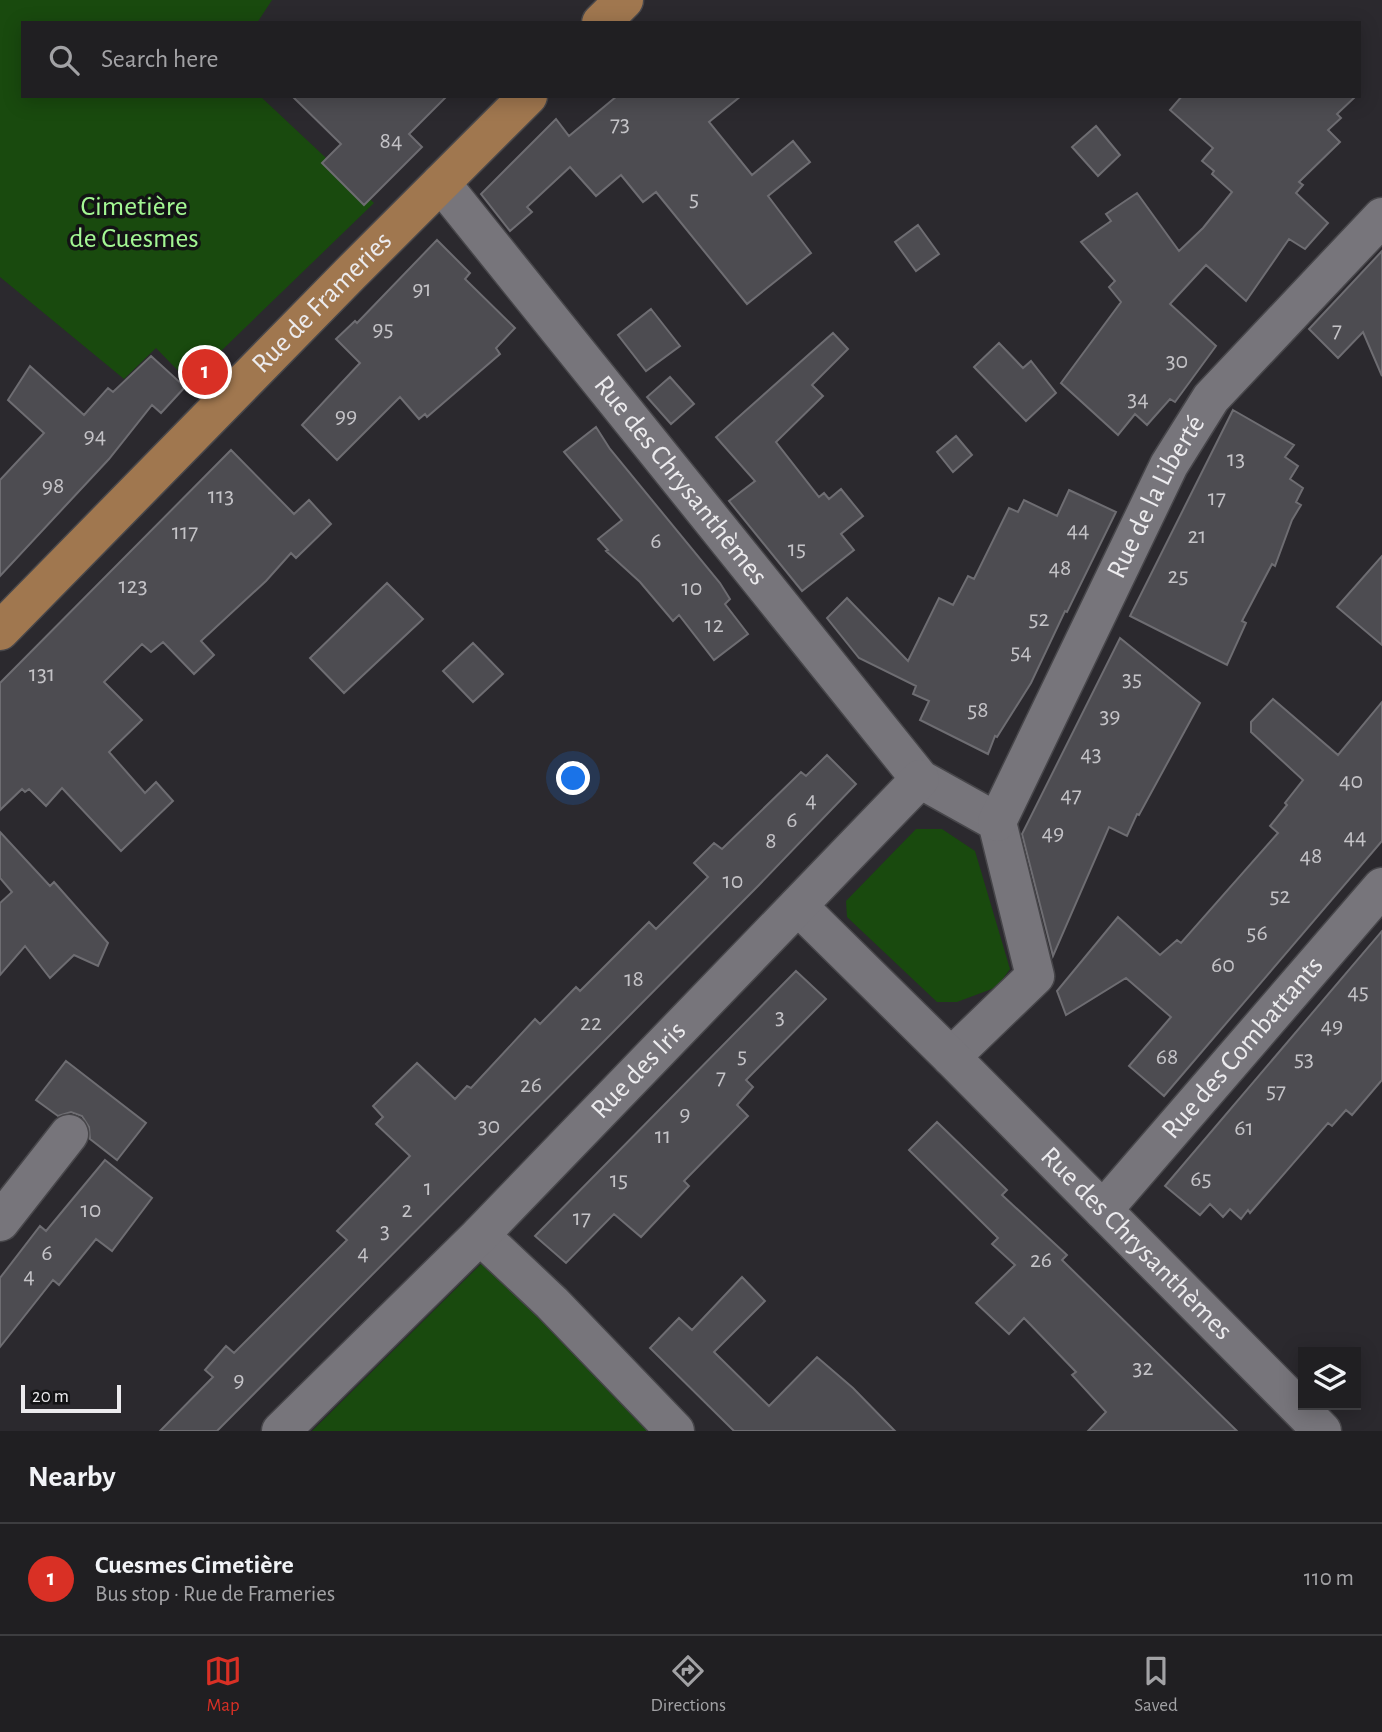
<!DOCTYPE html>
<html lang="en">
<head>
<meta charset="utf-8">
<style>
	:root { --surface:#201f22; --page:#2d2c2f; --text:#f1f3f6; --muted:#a2a2a5; --line:#3d3d40; --accent:#d93025 }
	body { margin:0; font-family:"Alegreya Sans",sans-serif; background:var(--page); color:var(--text) }
	.controls { position:absolute; right:21px; bottom:21px; display:grid; overflow:hidden; border-radius:0px; box-shadow:0 4px 18px #0003 }
	.controls button { width:63px; height:63px; display:grid; place-items:center; padding:0; border:0; border-bottom:2px solid var(--line); background:var(--surface); color:var(--text); font:35px sans-serif }
	.scale { position:absolute; left:21px; bottom:18px; width:100px; box-sizing:border-box; padding-left:7px; border:4px solid #ecebee; border-top:0; font-size:19px; line-height:24px; white-space:nowrap; color:#ecebee; -webkit-text-stroke:5px #131315; paint-order:stroke }
	.you { position:absolute; left:574px; top:779px; width:24px; height:24px; margin:-18px; border:5px solid #fff; border-radius:50%; background:#1a73e8; box-shadow:0 0 0 10px #1a73e833 }
	.badge { display:grid; place-items:center; width:46px; height:46px; border-radius:50%; background:var(--accent); color:#fff; font-size:23px; font-weight:700 }
	.pin { position:absolute; translate:-50% -50%; border:4px solid #fff; box-shadow:0 2px 7px #0006 }
	.list { margin:0; padding:0; list-style:none }
	h2 { display:flex; justify-content:space-between; align-items:center; height:91px; margin:0; padding:0 28px; font-size:30px }
	h2 small { font-size:23px; font-weight:400; color:var(--muted) }
	.list li { display:grid; grid-template-columns:46px 1fr auto; gap:21px; align-items:center; box-sizing:border-box; height:112px; padding:0 28px; border-top:2px solid var(--line) }
	.list b { display:block; font-size:26px; white-space:nowrap }
	.list p { margin:0; font-size:23px; white-space:nowrap; color:var(--muted) }
	.list em { font-size:23px; font-style:normal; color:var(--muted) }
	.icon { flex:none; width:38px; height:38px; fill:none; stroke:currentColor; stroke-width:2; stroke-linecap:round; stroke-linejoin:round }
	.map { position:relative; flex:none; width:1382px; height:1431px; overflow:hidden }
	.search { position:absolute; background:var(--surface); box-shadow:0 4px 18px #0003; left:21px; right:21px; top:21px; height:77px; display:flex; align-items:center; gap:18px; box-sizing:border-box; padding:0 24px; border-radius:0px; color:var(--muted); font-size:26px }
	.sheet { height:203px; background:var(--surface) }
	nav { display:flex; justify-content:space-around; align-items:center; box-sizing:border-box; height:98px; border-top:2px solid var(--line); background:var(--surface); font-size:19px; color:var(--muted) }
	nav a { display:grid; justify-items:center; gap:4px }
	nav .on { color:var(--accent) }
	.map>svg:first-child { display:block }
</style>
</head>
<body>
<div class="map">
<svg width="1382" height="1431" viewBox="0 0 1382 1431">
	<rect width="100%" height="100%" fill="#2b292e"/>
	<!-- green -->
	<path fill="#194a0e" d="M0,0h272l-15,23h-234v73h237l114,107 -185,179 -33,-34 -32,31 -124,-102z
		M916,829h26l33,22 35,118 -13,18 -40,15h-20l-90,-85 -1,-16z
		M483,1262l169,169h-340z"/>
	<!-- building -->
	<path fill="#4d4c51" stroke="#6e6d72" stroke-width="2" d="M292,96h155l-38,38 13,13 -58,58 -42,-42 19,-19z
		M617,96h124l-32,26 43,53 41,-34 17,21 -42,34 43,57 -64,51 -91,-112 -13,10 -22,-27 -25,21 -26,-29 -43,40 5,5 -22,19 -29,-37 75,-75 13,17z
		M1182,96h174l-19,18 4,4 -13,12 12,12 -41,40 4,3 -7,8 32,30 -23,26 -16,-10 -43,62 -40,-36 -36,39 46,42 -41,56 -5,-3 -23,26 -12,-11 -17,21 -57,-52 60,-81 -12,-15 6,-6 -34,-39 30,-21 -5,-7 31,-21 42,58 24,-23 29,-36 -20,-18 2,-3 -12,-10 11,-13 -43,-38z
		M1096,126l24,29 -22,21 -26,-29z
		M918,225l21,29 -23,17 -21,-29z
		M437,240l33,33 -5,6 50,49 -19,20 4,6 -73,63 -2,-3 -6,5 -19,-22 -63,63 -35,-35 58,-62 -24,-24 19,-18 2,2z
		M1382,251v125l-19,-44 -25,26 -29,-29z
		M651,309l29,37 -34,25 -28,-36z
		M833,333l15,16 -36,36 11,11 -47,46 43,55 5,-4 5,6 12,-10 22,27 -22,18 13,16 -52,41 -73,-90 26,-20 -39,-44z
		M999,343l24,25 8,-7 25,32 -30,28 -52,-54z
		M151,356l34,31 -24,26 -9,-8 -43,54 -109,117v-96l44,-47 -36,-33 22,-34 54,49 24,-27 5,4z
		M670,377l24,27 -23,20 -24,-27z
		M1233,410l61,35 -9,12 13,9 -8,13 13,9 -7,14 5,3 -9,15 -17,46 -3,-2 -30,57 4,2 -19,42 -97,-49z
		M596,427l14,22 110,134 10,16 -5,5 23,30 -34,26 -35,-45 -6,6 -33,-39 -34,-31 2,-1 -10,-11 24,-19 -58,-68z
		M956,436l16,19 -19,17 -16,-20z
		M231,450l63,64 15,-14 22,24 -35,34 -5,-5 -25,28 -65,60 13,14 -20,19 -31,-32 -12,10 -9,-8 -38,38 38,38 -33,32 36,41 11,-11 17,19 -52,50 -59,-63 -16,18 -17,-17 -4,3 -3,-3 -22,21v-127z
		M1069,490l47,22 -49,100 -2,-1 -34,72 -34,54 -2,-1 -7,18 -68,-34 9,-19 -16,-7 3,-8 -57,-28 -32,-40 20,-20 61,63 31,-63 14,7 15,-29 6,3 35,-71 9,4 6,-12 33,16z
		M1382,556v89l-45,-38z
		M387,583l36,36 -79,74 -34,-35z
		M1120,638l80,65 -61,112 -2,-1 -10,22 -18,-9 -56,129 -31,-122z
		M473,643l30,31 -30,28 -30,-31z
		M1273,699l65,56 44,-53v139l-218,255 -35,-30 42,-49 -45,-39 -60,37 -9,-24 61,-74 42,38 17,-15 4,3 97,-110 -8,-7 17,-21 -2,-2 18,-23 -52,-48v-10z
		M827,755l29,29 -97,101 -542,546h-57l53,-54 -8,-7 21,-24 8,7 113,-113 -10,-9 73,-75 -34,-32 7,-7 -10,-11 44,-43 38,36 12,-13 4,2 64,-69 5,5 36,-37 4,4 69,-69 7,7 52,-52 -14,-14 20,-20 8,6 79,-77 5,4z
		M0,832l50,54 4,-4 54,61 -10,23 -24,-11 -24,23 -25,-32 -25,29v-72l12,-11 -12,-14z
		M1382,931v149l-30,35 -6,-5 -14,16 -4,-3 -78,90 -2,-3 -7,9 -11,-10 -7,8 -13,-13 -10,11 -35,-29z
		M796,971l30,28 -80,81 7,7 -16,18 11,11 -64,65 5,5 -48,51 -27,-23 -48,49 -31,-27z
		M66,1061l80,62 -29,37 -27,-21 -1,-12 -7,-11 -11,-4 -13,4 -22,-16z
		M937,1122l70,68 -5,5 65,60 -5,5 175,171h-149l18,-19 -34,-37 4,-3 -52,-54 -15,16 -33,-31 39,-38 -23,-21 6,-6 -89,-88z
		M105,1160l47,38 -40,53 -16,-12 -37,46 -6,-5 -53,67v-69l40,-52 6,5z
		M742,1277l23,24 -51,51 55,54 48,-49 36,31 42,43h-161l-84,-83 29,-30 13,12z"/>
	<g fill="none" stroke-linecap="round" stroke-linejoin="round">
		<!-- minor casing -->
		<g stroke="#47464a" stroke-width="41">
			<g id="minor">
				<path id="s1" d="M441,183l479,596 77,43 38,154 -84,81"/>
				<path id="s2" d="M997,822l172,-357 42,-67 171,-181"/>
				<path id="s3" d="M798,906l153,151 371,374"/>
				<path id="s4" d="M1103,1210l279,-323"/>
				<path d="M0,1222l69,-88"/>
				<path d="M480,1235l72,68 123,128"/>
				<path id="s5" d="M281,1431l199,-196 440,-456"/>
			</g>
		</g>
		<!-- major casing -->
		<g stroke="#47464a" stroke-width="41">
			<g id="major">
				<path d="M601,23l23,-23"/>
				<path id="s6" d="M0,631l349,-356 179,-179"/>
			</g>
		</g>
		<!-- minor -->
		<use href="#minor" stroke="#77757b" stroke-width="38"/>
		<!-- major -->
		<use href="#major" stroke="#a0774f" stroke-width="38"/>
	</g>
	<g text-anchor="middle" dominant-baseline="central" stroke-width="7" stroke-linejoin="round" paint-order="stroke">
		<!-- number labels -->
		<g font-size="24" fill="#c4c3c7">
			<text x="620" y="124">73</text>
			<text x="391" y="141">84</text>
			<text x="694" y="199">5</text>
			<text x="422" y="289">91</text>
			<text x="383" y="329">95</text>
			<text x="1337" y="330">7</text>
			<text x="1177" y="361">30</text>
			<text x="1138" y="399">34</text>
			<text x="346" y="416">99</text>
			<text x="95" y="436">94</text>
			<text x="1236" y="459">13</text>
			<text x="53" y="486">98</text>
			<text x="221" y="496">113</text>
			<text x="1217" y="498">17</text>
			<text x="1078" y="530">44</text>
			<text x="185" y="532">117</text>
			<text x="1197" y="536">21</text>
			<text x="656" y="541">6</text>
			<text x="797" y="549">15</text>
			<text x="1060" y="568">48</text>
			<text x="1178" y="576">25</text>
			<text x="133" y="586">123</text>
			<text x="692" y="588">10</text>
			<text x="1039" y="619">52</text>
			<text x="714" y="625">12</text>
			<text x="1021" y="652">54</text>
			<text x="42" y="674">131</text>
			<text x="1132" y="679">35</text>
			<text x="978" y="710">58</text>
			<text x="1110" y="716">39</text>
			<text x="1091" y="754">43</text>
			<text x="1351" y="781">40</text>
			<text x="1071" y="795">47</text>
			<text x="811" y="800">4</text>
			<text x="792" y="820">6</text>
			<text x="1053" y="833">49</text>
			<text x="1355" y="837">44</text>
			<text x="771" y="841">8</text>
			<text x="1311" y="856">48</text>
			<text x="733" y="881">10</text>
			<text x="1280" y="896">52</text>
			<text x="1257" y="933">56</text>
			<text x="1223" y="965">60</text>
			<text x="634" y="979">18</text>
			<text x="1358" y="992">45</text>
			<text x="780" y="1017">3</text>
			<text x="591" y="1023">22</text>
			<text x="1332" y="1026">49</text>
			<text x="742" y="1056">5</text>
			<text x="1167" y="1057">68</text>
			<text x="1304" y="1059">53</text>
			<text x="721" y="1077">7</text>
			<text x="531" y="1085">26</text>
			<text x="1276" y="1091">57</text>
			<text x="685" y="1114">9</text>
			<text x="489" y="1126">30</text>
			<text x="1244" y="1128">61</text>
			<text x="663" y="1136">11</text>
			<text x="1201" y="1179">65</text>
			<text x="619" y="1180">15</text>
			<text x="428" y="1188">1</text>
			<text x="91" y="1210">10</text>
			<text x="407" y="1210">2</text>
			<text x="582" y="1218">17</text>
			<text x="385" y="1231">3</text>
			<text x="47" y="1253">6</text>
			<text x="363" y="1253">4</text>
			<text x="1041" y="1260">26</text>
			<text x="29" y="1276">4</text>
			<text x="1143" y="1368">32</text>
			<text x="239" y="1380">9</text>
		</g>
		<!-- park labels -->
		<g font-size="28" fill="#a3f793" stroke="#131315">
			<text x="134" y="207">Cimetière<tspan x="134" dy="32">de Cuesmes</tspan></text>
		</g>
		<!-- street labels -->
		<g font-size="28" fill="#ecebee" stroke="#131315">
			<text stroke="none"><textPath href="#s6" startOffset="460">Rue de Frameries</textPath></text>
			<text stroke="none"><textPath href="#s1" startOffset="382">Rue des Chrysanthèmes</textPath></text>
			<text stroke="none"><textPath href="#s2" startOffset="362">Rue de la Liberté</textPath></text>
			<text stroke="none"><textPath href="#s4" startOffset="214">Rue des Combattants</textPath></text>
			<text stroke="none"><textPath href="#s5" startOffset="508">Rue des Iris</textPath></text>
			<text stroke="none"><textPath href="#s3" startOffset="478">Rue des Chrysanthèmes</textPath></text>
		</g>
	</g>
</svg>
<div class="controls">
<button><svg class="icon" aria-label="layers" viewBox="0 0 24 24"><path d="M12 4l9 5-9 5-9-5zM3 14l9 5 9-5"/></svg></button>
</div>
<div class="scale">20 m</div>
<div class="you"></div>
<div class="pin badge" style="left:205px;top:372px">1</div>
<div class="search"><svg class="icon" aria-label="search" viewBox="0 0 24 24"><circle cx="10" cy="10" r="6"/><path d="M15 15l6 6"/></svg>Search here</div>
</div>
<section class="sheet">
<h2>Nearby<small></small></h2>
<ul class="list">
<li><span class="badge">1</span><div><b>Cuesmes Cimetière</b><p>Bus stop · Rue de Frameries</p></div><em>110 m</em></li>
</ul>
</section>
<nav>
<a class="on"><svg class="icon" aria-label="map" viewBox="0 0 24 24"><path d="M3 6l6-2 6 2 6-2v14l-6 2-6-2-6 2zM9 4v14M15 6v14"/></svg>Map</a>
<a><svg class="icon" aria-label="directions" viewBox="0 0 24 24"><path d="M12 3l9 9-9 9-9-9zM9 14v-3h6M13 9l2 2-2 2"/></svg>Directions</a>
<a><svg class="icon" aria-label="saved" viewBox="0 0 24 24"><path d="M7 4h10v16l-5-4-5 4z"/></svg>Saved</a>
</nav>
</body>
</html>
